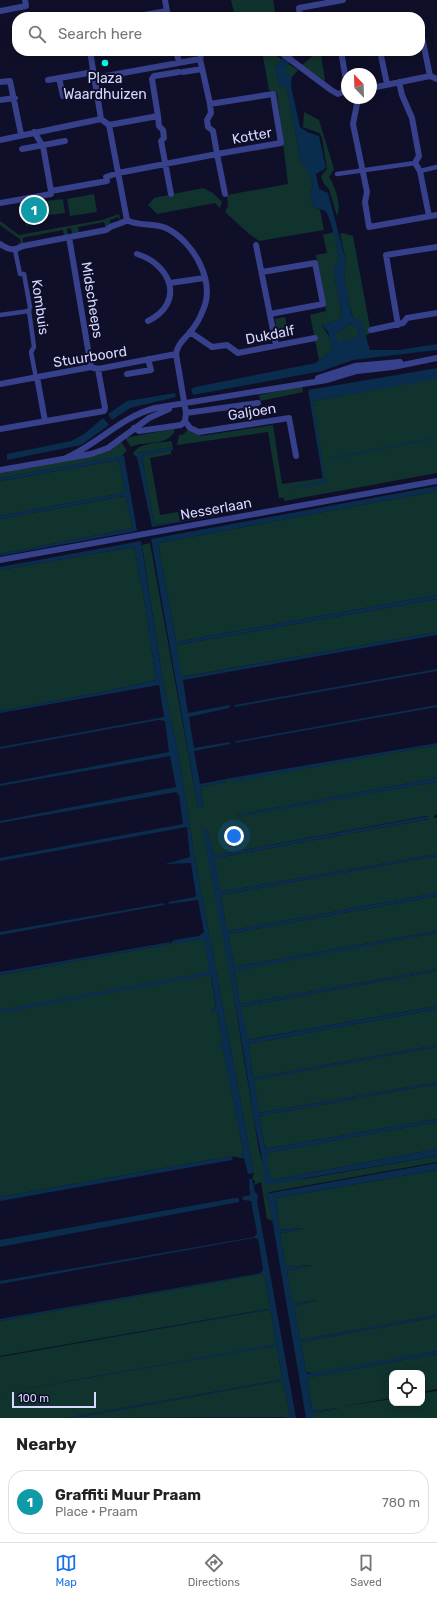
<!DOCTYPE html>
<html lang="en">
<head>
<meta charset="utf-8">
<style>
	:root { --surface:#fff; --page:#f6f6f6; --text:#222; --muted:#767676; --line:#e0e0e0; --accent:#1a73e8 }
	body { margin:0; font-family:Rubik,sans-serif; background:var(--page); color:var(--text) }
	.controls { position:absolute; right:12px; bottom:12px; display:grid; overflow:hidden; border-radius:8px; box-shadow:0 2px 10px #0003 }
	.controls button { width:36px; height:36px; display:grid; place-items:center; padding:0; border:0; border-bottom:1px solid var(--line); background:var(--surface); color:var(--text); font:20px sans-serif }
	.compass { position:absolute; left:341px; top:68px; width:36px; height:36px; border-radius:50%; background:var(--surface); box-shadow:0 2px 10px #0003; rotate:337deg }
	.scale { position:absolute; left:12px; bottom:10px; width:84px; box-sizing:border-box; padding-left:4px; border:2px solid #d7d8ff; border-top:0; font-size:11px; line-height:14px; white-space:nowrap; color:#d7d8ff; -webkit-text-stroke:3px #0f0f29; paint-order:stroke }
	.you { position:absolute; left:234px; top:836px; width:14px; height:14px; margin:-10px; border:3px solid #fff; border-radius:50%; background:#1a73e8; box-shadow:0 0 0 6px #1a73e833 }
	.badge { display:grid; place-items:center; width:26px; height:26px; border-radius:50%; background:var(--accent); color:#fff; font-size:13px; font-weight:700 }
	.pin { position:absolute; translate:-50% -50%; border:2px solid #fff; box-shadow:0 1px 4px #0006 }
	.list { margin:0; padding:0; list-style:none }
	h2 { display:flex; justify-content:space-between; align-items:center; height:52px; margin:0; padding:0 16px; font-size:17px }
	h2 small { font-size:13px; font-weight:400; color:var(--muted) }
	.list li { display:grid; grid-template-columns:26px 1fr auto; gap:12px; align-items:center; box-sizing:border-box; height:64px; margin:0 8px 8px; padding:0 8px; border:1px solid var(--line); border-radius:16px }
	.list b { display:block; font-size:15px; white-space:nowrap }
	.list p { margin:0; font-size:13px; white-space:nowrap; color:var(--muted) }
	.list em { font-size:13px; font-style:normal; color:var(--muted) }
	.icon { flex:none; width:22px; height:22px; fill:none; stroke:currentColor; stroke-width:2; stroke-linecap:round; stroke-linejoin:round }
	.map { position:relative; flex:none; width:437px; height:1418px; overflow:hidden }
	.search { position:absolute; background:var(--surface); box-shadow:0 2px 10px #0003; left:12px; right:12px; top:12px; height:44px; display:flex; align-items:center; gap:10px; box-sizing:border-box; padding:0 14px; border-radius:16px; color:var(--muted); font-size:15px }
	.sheet { height:124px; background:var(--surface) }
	nav { display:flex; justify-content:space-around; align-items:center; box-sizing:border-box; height:56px; border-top:1px solid var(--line); background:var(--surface); font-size:11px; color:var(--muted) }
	nav a { display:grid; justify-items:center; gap:2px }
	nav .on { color:var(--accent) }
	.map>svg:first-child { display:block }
</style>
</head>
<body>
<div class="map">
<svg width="437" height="1418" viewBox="0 0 437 1418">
	<rect width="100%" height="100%" fill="#0f0f29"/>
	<!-- green -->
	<path fill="#11332d" d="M231,0h42l3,17h-41z
		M262,51h7l29,19 -6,7 -9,-7 4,-5 -12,1 4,20 8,1 13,71 1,5 8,8 4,14 -3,9 3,13 7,3 4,20 -65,11 -11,-8 -23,-21 3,-6 -1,-11 61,-11 -11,-90 -8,-4z
		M321,54l4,27 -23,-16 12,-10z
		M304,112l15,8 15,49 -5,8c6,9 13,29 8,39l-8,-27 -5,-5 -3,-8 6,-7 -5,-32 -3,-4 -16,-6z
		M203,188l10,5 9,9 -2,6 -5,-5 -58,11 -9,-9 6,-7z
		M94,194l3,18 -27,4 -3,-17z
		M63,199l2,14 -16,2 -3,-14z
		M33,203l4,21 -11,2 -4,-21z
		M119,214l2,7 -3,-4 -8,3v4l-4,4 -2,-6 -26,5 1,6 -7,1 -1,-6 -4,1 1,7h-4l-1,-6 -37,7 -3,1v5l-2,3 -3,-1 3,-5 -21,-15v-4l19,14 83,-15z
		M334,232l5,27 -6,10 9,45 -4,6 -16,5c2,6 16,19 8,27 -3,3 -8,5 -11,8l-9,-45 16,-4 -10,-56 11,-2 -4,-18z
		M343,233l10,3 18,97 -6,3 -3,-13 -9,-5 -8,-32 -1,-10 2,-14 -6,-28z
		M285,317l4,18 -11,2 -3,-18z
		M348,324l8,2 3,6 -2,5 -18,6 -3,-6v-4l9,-4z
		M437,378v95l-153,28v-3h-5l-11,-66 -91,13 2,-10h4l4,-5 14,6 72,-11 9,59 42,-6 -11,-77z
		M302,386l1,6 -43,9 -1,-6z
		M172,429l3,1c-6,17 -30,10 -44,17l-6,-9z
		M171,441l2,6 -35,6 -1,4 -4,-3c5,-12 27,-11 38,-13z
		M121,442l6,8 -5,6 -122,22v-5l74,-14z
		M171,450v4l-21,4 10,57 18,-3 2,9 -26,4 -12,-69z
		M119,460l6,31 -2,2 -123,23v-35z
		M437,491v104l-261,47 -18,-99z
		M124,496l2,2 7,30 -133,26v-35z
		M150,543l48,265 5,-1 -3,-20 26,-5v-3l5,-1 1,3 205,-36v33l-200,37 1,1 199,-34v32l-3,1v3h3v36l-217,38 -6,-32 3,-2 212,-39 -3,-3 -210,39 -3,-3 -6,-22 52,321 7,23 -1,6 39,-1 133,-23v6l-167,30 -5,3 4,6 4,20 -6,-2 -6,-37 -7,3 1,-4 -3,-2 2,-6 -59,-314 -17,-108 -15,-69 -21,-137z
		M134,547l12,62 10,71 -53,12 -103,19v-141z
		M437,599v33l-256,45 -5,-32z
		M437,856v37l-209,38 -2,-4 -5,-32z
		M437,896v35l-203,36 -6,-33z
		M437,933v36l-197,35 -6,-34z
		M202,938l2,1 2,7 10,61 -4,2 1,3h4l6,31 -4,2v4l4,-1 21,106 -4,1v3l-7,-2 -233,41v-222l170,-31 4,-4v3z
		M437,971v35l-190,34 -6,-33z
		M437,1009v36l-184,33 -5,-34z
		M437,1047v35l-178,31 -6,-33z
		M437,1084v35l-172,30 -6,-33z
		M437,1122v27l-165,31 -3,-6 -3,-21z
		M437,1170v145l-137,25 -6,-34 24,-6 -23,3 -3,-1 -5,-31 25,-6 -26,2 -6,-33 24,-6 -25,2 -3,-32z
		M261,1274l4,2 5,30 -2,3 -268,47v-35z
		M268,1310l3,1 5,31 -2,3 -274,48 274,-47 3,1 5,31 -2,2 -214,38h-66v-61z
		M437,1317v34l-123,23 -8,-2 -5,-30z
		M437,1354v35l-15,3v-19h-30v25l-47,8 47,-7v4h30v-10l15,-2v27h-124l-1,-3 3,-2 24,-5 -25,3 -2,-2 -5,-30 3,-2z
		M280,1381l3,1 7,32 -2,3 -213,1z"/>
	<!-- water -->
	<path fill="#0a2c4d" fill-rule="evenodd" d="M289,51h9l-14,19 8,7 -1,9 9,41 7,5 12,4 7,32 -10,6 3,15 9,4 18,69 -2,15 8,39 10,7 8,27h29l38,-6v6l-84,10 -31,11 -129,24 -2,-6 4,-2 121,-24 4,-4 9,-6 3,-5 -4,-16 -6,-7 16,-5 4,-6 -9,-45 6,-10c-1,-7 -9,-46 -14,-48 -3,-2 -8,-2 -12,-4l-3,-13 3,-9 -4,-13 -8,-9 -14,-75 -8,-2 -4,-19zM348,324l8,2 3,6 -2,5 -18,5 -3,-5v-4l9,-4z
		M437,368v11l-124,22 13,82 -36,6 -1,-1 34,-8 -15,-90z
		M175,393l1,4 -46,11 -18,12 -4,-6 19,-13z
		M103,418l6,7 -28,20 -74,15v-6l64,-13 13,-7z
		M173,447v3l-31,6 12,69 61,-10v1l-63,11 -15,-70v-4z
		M119,456h5l13,75 -137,25v-2l133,-26 -7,-30 -2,-2 -124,23v-3l123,-23 2,-2 -6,-31 -119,21v-3z
		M437,486v5l-279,52 18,99 261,-47v4l-261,46 6,32 255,-45v3l-254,45 5,33 42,-8 -1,3 -40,9 5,31 36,-6v2l-36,7 6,33 26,-5 1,3 -27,5 3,21h-5l-47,-269z
		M141,541l22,141 15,69 17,108 59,314 -6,1 -4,-16h-4v-3l4,-1 -21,-105h-4v-4l4,-2 -6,-31h-4l-1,-4 4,-1 -4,-28 -3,-4 -209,38v-3l207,-38 2,-4 -5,-29 -29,5 -1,-4 25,-4 5,-4 -6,-32 -29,4 -1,-2 27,-5 1,-2 -5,-32 -26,1 25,-7 -3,-30 -187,34v-3l183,-34 -4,-29 -3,-3 -176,31v-2l176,-34 -6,-31 -170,30v-2l169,-32 -4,-31 -6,-1 -159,29v-2l164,-30 -5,-32 -159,28v-2l103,-19 53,-12 -10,-71 -12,-62 -134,23v-3z
		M437,669v2l-202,36v-2z
		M437,705v2l-202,36 1,-2z
		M437,743v2l-205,37 -1,-4z
		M437,778v4l-200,35v-2z
		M429,816v3l-212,39 -2,2 5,32 217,-38v2l-216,39 5,32 2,4 209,-38v3l-209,38 6,33 203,-36v2l-203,38 6,33 197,-35v2l-196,36 7,33 189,-34v3l-189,35 5,34 184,-33v2l-183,33 5,33 178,-31v2l-178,32 6,33 172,-30v3l-170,31 2,21 3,6 165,-31v7l-172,29c-1,-24 -8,-48 -12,-71 -13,-95 -33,-189 -50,-283l4,-2 6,23 3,3z
		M164,903v2l-164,30v-3z
		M170,942v2l-170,31v-3z
		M233,1156l-1,4 -232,41v-4z
		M437,1163v7l-161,28 3,32 25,-2 -24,6 6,33 26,-2 -25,6 5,30 3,2 23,-3 -24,6 6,34 137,-25v2l-136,25 5,30 2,2 129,-23v3l-127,23 -3,2 5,30 2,2 25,-3 -24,5 -2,2v3h-7l-37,-217 -4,-7z
		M249,1179h3l3,13 3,3 -1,6 39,217h-15l7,-1 2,-3 -7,-32 -3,-1 -205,37h-9l214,-38 2,-3 -5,-30 -3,-1 -274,48 274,-50 2,-2 -5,-31 -3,-1 -268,47 268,-48 2,-3 -5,-30 -4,-2 -261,47v-2l261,-46 2,-4 -5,-30 -4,-1 -254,46v-3l254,-44 3,-4 -6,-32 -8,-1 -1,-3 8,-2z
		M235,1198h4v4l-239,45v-7z"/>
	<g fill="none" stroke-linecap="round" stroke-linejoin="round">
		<!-- stream -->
		<path stroke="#0a2c4d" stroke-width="1.5" d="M331,458l106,-20"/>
		<!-- pedestrian -->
		<path stroke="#37408a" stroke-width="4.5" d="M420,171l17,-4
			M337,174l78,-11
			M15,250l5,24h4l6,33 -1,4 5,36 -3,5 5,26
			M0,315l29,-4"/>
		<!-- minor -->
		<path stroke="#37408a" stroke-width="6" d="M165,0l3,17
			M0,11l26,-5 -1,-6
			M133,17l34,-6
			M300,17l-1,-9 44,-8
			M422,37l8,39
			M90,51l11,68 8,6 18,95
			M176,51l3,11
			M202,51l-2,8 10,45 63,-10 8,49 -64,11 -4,-23 -5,-4 -1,-7 4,-7 -1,-9
			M279,51l52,39 7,4 9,-3
			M341,51l6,35
			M380,51l7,33
			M183,72l19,-3
			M59,78l4,18
			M95,78l105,-19
			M48,80l46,-8
			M0,82l10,-1 11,53
			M399,82l3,13 10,23 7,38 -4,7 5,8 9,45
			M371,88l59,-12 7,3
			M356,98l1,6 -4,20 14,68 -2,10 4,25 68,-12
			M0,100l15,-2
			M158,116l1,10 4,4 1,8 -3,3 10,53
			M109,125l49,-9 -6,-37 2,-3 25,-4
			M34,132l9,14 8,45
			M0,140l101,-21
			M22,149l43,-8
			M0,203l51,-9v-3l56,-10 -1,-4 12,-4 99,-19 8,40
			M127,220c11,7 26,2 39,8 27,13 50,53 37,82 -3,8 -7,15 -12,21 -7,9 -13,12 -15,23l10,59 -1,8 -4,4 -42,6 -5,-3
			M69,237l22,130
			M0,244c9,6 13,7 23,2l83,-16c7,-6 14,-5 21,-10
			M256,245l20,100
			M137,254c35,11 48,49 11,67
			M262,272l53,-9 8,41 -53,10
			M170,283l34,-5
			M398,325l-12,-70 51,-8
			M371,330l32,-7 4,-5 30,-5
			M190,332l22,15 15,-2 11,8 77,-15
			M127,374l24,-4 -3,-11
			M37,377l8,44
			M318,378l37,-12 45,-4
			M0,384l91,-17 7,2 78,-15
			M186,413l72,-10
			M185,421l5,7 9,4 90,-14 7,38
			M0,429l104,-18 1,-3 -7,-39
			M66,458c32,-14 55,-41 89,-50l172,-28 30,-9 36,-4 44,-9
			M0,470l91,-16 17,-6 41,-30 20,-9
			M0,560l437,-79"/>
	</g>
	<!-- markers -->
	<circle fill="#03fff4" stroke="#0f0f29" stroke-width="1.5" cx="105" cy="63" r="4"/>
	<g text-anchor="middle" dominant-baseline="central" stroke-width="4" stroke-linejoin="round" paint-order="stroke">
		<!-- poi labels -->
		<g font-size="14" fill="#d7d8ff" stroke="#0f0f29">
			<text x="105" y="78">Plaza<tspan x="105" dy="16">Waardhuizen</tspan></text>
		</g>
		<!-- street labels -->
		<g font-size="14" fill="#d7d8ff" stroke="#0f0f29">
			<text transform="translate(252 136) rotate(-10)">Kotter</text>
			<text transform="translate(92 300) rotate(81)">Midscheeps</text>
			<text transform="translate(40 307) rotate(82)">Kombuis</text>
			<text transform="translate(270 335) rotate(-11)">Dukdalf</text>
			<text transform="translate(90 357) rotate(-9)">Stuurboord</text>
			<text transform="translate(252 412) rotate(-9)">Galjoen</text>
			<text transform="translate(216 509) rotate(-10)">Nesserlaan</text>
		</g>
	</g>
</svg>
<div class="controls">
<button><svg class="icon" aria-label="locate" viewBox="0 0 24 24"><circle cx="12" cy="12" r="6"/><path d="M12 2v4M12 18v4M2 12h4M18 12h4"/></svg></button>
</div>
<svg class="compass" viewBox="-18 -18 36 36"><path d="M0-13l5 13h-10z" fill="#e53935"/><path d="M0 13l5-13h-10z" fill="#767676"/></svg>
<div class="scale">100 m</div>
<div class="you"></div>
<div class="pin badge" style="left:34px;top:210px;background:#0f9aa8">1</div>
<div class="search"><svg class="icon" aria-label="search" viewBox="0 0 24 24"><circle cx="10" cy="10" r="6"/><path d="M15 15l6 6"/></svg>Search here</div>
</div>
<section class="sheet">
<h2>Nearby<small></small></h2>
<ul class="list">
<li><span class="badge" style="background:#0f9aa8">1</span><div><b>Graffiti Muur Praam</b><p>Place · Praam</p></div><em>780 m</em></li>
</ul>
</section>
<nav>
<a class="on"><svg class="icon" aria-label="map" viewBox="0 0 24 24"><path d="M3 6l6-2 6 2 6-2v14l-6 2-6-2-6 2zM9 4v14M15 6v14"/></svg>Map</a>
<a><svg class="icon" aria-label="directions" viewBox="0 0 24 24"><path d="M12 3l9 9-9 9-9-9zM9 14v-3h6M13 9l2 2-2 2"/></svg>Directions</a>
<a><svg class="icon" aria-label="saved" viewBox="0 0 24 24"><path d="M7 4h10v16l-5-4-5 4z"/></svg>Saved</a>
</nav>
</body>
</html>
